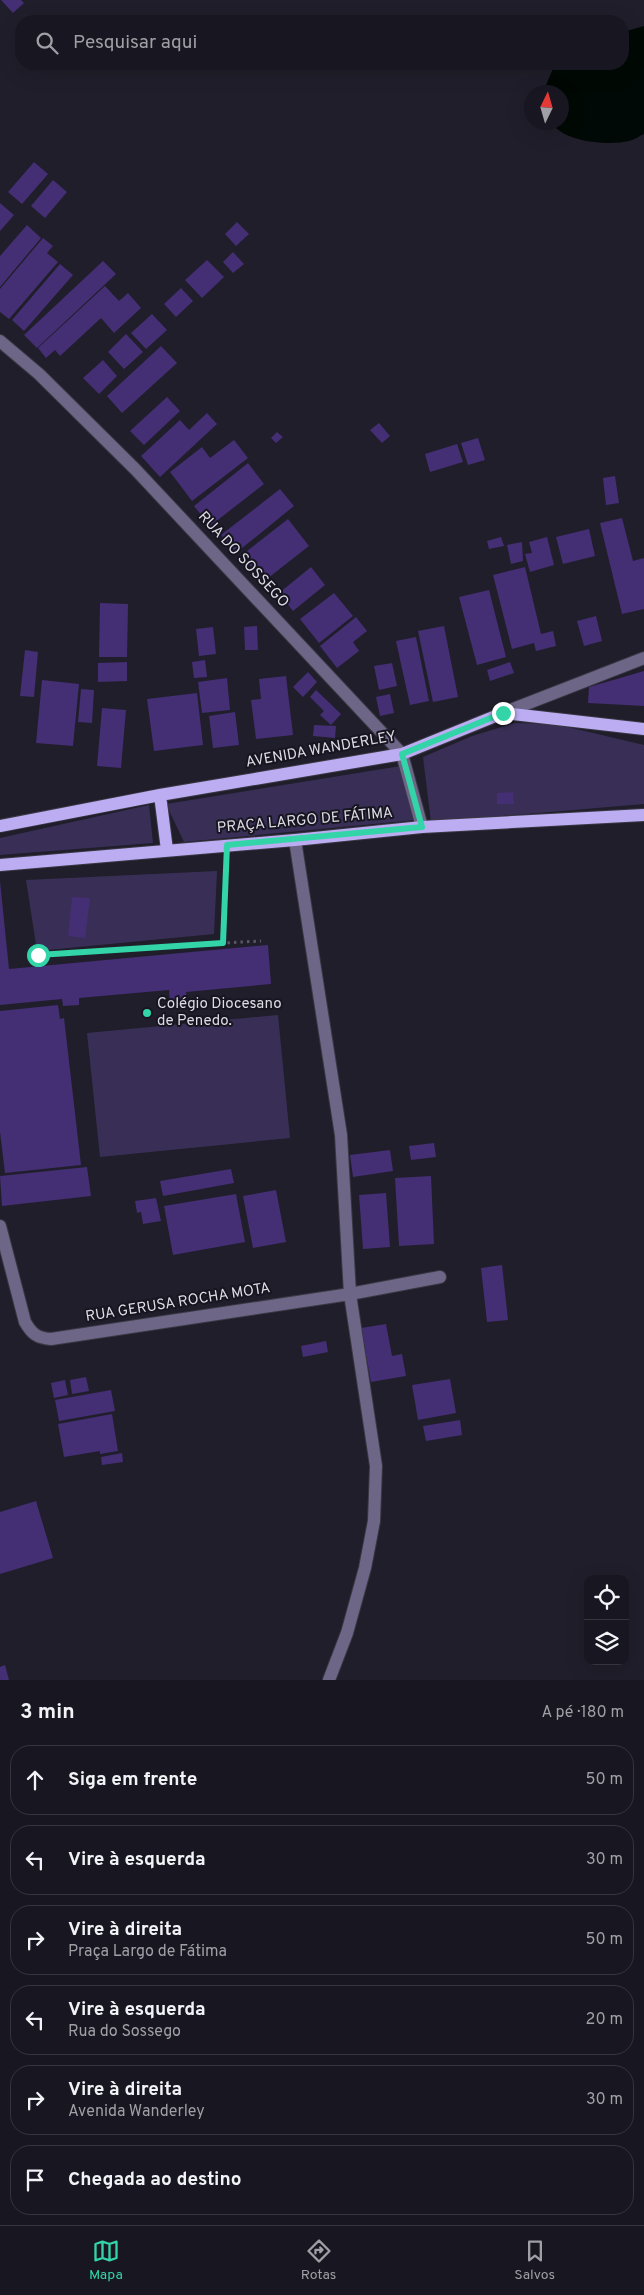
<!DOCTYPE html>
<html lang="pt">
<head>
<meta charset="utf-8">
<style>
	:root { --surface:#181620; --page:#25232d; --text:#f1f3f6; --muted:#9f9fa5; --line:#36353e; --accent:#33d4a8 }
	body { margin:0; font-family:Overpass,sans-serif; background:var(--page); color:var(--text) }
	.controls { position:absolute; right:15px; bottom:15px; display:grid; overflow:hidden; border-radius:10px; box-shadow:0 5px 20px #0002 }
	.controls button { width:45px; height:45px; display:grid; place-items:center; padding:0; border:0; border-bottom:1px solid var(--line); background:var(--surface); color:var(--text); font:25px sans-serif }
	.compass { position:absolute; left:524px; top:85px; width:45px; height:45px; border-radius:50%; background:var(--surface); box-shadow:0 5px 20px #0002; rotate:5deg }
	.stop { position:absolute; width:15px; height:15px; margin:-11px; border:4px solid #33d4a8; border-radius:50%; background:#fff }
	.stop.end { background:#33d4a8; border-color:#fff; box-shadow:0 1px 5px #0008 }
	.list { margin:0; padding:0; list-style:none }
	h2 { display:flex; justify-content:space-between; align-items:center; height:65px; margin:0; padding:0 20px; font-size:21px }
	h2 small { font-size:16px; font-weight:400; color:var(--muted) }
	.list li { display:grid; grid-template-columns:32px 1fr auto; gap:15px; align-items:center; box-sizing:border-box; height:70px; margin:0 10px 10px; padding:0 10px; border:1px solid var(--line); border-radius:20px }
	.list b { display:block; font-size:19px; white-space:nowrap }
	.list p { margin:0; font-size:16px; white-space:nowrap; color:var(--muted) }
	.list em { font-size:16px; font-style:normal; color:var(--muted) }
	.icon { flex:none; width:28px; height:28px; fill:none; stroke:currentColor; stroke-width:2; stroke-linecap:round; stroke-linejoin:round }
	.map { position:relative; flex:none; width:644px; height:1680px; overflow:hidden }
	.search { position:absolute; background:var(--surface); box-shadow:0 5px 20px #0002; left:15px; right:15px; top:15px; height:55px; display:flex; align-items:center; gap:12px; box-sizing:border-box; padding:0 18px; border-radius:20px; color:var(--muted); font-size:19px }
	.sheet { height:545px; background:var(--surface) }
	nav { display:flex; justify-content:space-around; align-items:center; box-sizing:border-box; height:70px; border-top:1px solid var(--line); background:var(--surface); font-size:14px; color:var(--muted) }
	nav a { display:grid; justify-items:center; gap:2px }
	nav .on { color:var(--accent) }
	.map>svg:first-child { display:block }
</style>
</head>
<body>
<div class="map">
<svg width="644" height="1680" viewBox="0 0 644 1680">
	<rect width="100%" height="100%" fill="#201e2a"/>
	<!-- green -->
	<path fill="#392f56" d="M515,723l40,1 89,21v59l-213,18 -8,-65 49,-21z
		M401,766l15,54 -232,22 -18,-38z
		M149,805l4,38 -153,12v-17z
		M217,871l-3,63 -177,17 -11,-71z
		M278,1015l12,123 -190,19 -13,-124z"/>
	<!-- water -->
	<path fill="#000905" d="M644,26v108c-5,2 -10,6 -15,7 -20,5 -66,1 -77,-18l10,-1v-30h-19l12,-28h68v-32z"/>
	<!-- building -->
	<path fill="#442e74" d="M1,0h20l3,3 -11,10z
		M34,162l14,12 -26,30 -14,-12z
		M53,180l14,12 -22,26 -14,-12z
		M0,203l14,12 -14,16z
		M237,222l12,12 -13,12 -11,-12z
		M27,225l14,13 -41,49v-31z
		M43,238l10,8 -6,7 11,9 -49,57 -9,-7v-23z
		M233,252l11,12 -11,9 -10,-11z
		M207,260l17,17 -22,21 -17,-18z
		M103,261l13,13 -79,74 -13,-13z
		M60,264l13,11 -49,56 -12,-11z
		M105,286l14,15 9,-8 13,15 -27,25 -13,-15 -41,38 -5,-6 -9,8 -8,-10z
		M181,288l12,13 -17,16 -12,-13z
		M152,314l15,16 -21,19 -15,-16z
		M126,334l17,18 -19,17 -16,-17z
		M161,346l16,17 -55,50 -15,-17z
		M103,360l14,16 -18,18 -16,-16z
		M167,397l13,14 -36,34 -14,-14z
		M207,413l10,11 -57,53 -19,-21 39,-36 9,10z
		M379,423l11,13 -8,7 -12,-13z
		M277,432l6,5 -7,6 -5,-5z
		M478,438l7,22 -17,5 -7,-22z
		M234,440l14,18 -56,43 -22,-29 32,-25 8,11z
		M457,444l6,18 -33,10 -5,-18z
		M248,463l16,21 -54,42 -16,-20z
		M615,476l4,27 -13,2 -3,-27z
		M280,489l14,17 -58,47 -15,-18z
		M622,518l11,43 11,-3v51l-22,5 -22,-91z
		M288,519l21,27 -46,36 -21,-27z
		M589,529l6,27 -32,8 -7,-27z
		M501,537l3,9 -15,3 -2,-8z
		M547,537l7,28 -24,7 -5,-18 7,-1 -3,-11z
		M522,542l1,19 -12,3 -4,-19z
		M311,567l14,18 -32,26 -14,-18z
		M525,567l16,67 12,-3 3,15 -20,5 -2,-8 -22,6 -19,-74z
		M489,590l17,67 -29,8 -18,-68z
		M334,593l19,23 -34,27 -19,-24z
		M100,603l28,1 -1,53h-28z
		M596,616l6,25 -18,5 -7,-25z
		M356,617l11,14 -14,11 6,9 -22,17 -17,-22z
		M257,626l1,24h-13l-1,-23z
		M444,626l14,71 -25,5 -15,-71z
		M213,627l3,27 -17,2 -3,-27z
		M416,637l13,64 -19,4 -14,-64z
		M25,650l13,2 -4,45 -14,-1z
		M205,660l2,17 -13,1 -2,-16z
		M127,662v19l-29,1v-19z
		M510,662l4,11 -24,8 -3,-11z
		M392,663l5,23 -18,4 -5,-24z
		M644,671v35l-56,-3 1,-16z
		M308,672l9,10 -14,15 -10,-10z
		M286,676l7,59 -37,4 -5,-39 10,-1 -2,-20z
		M227,678l3,32 -28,3 -4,-31z
		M42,680l37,4 -6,62 -37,-3z
		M81,689l13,1 -2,33 -14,-1z
		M316,690l25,24 -10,11 -11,-10 4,-4 -14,-14z
		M197,693l6,52 -49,6 -7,-52z
		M390,694l4,19 -14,3 -4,-19z
		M102,708l24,2 -5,58 -24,-2z
		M235,712l4,33 -26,3 -4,-32z
		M314,725l22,1 -1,12 -22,-2z
		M513,792l1,12h-17v-11z
		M0,881l9,88 259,-24 3,39 -85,8 1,9 -17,2 -1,-13 -90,8v7l-16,1 -1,-7 -62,6z
		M72,897l18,1 -5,40 -17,-2z
		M58,1005l2,14 4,-1 17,147 -76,8 -5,-41v-121z
		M434,1143l2,14 -25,3 -2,-14z
		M390,1150l3,21 -40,6 -3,-22z
		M87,1167l4,29 -89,10 -2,-30z
		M231,1169l3,14 -71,13 -3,-15z
		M431,1176l3,68 -35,2 -4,-68z
		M276,1190l10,52 -33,6 -10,-52z
		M386,1193l4,54 -27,2 -4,-54z
		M236,1194l9,48 -72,13 -9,-49z
		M156,1198l5,23 -18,3 -2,-12 -4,1 -2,-12z
		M502,1265l6,55 -21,2 -6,-54z
		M386,1324l6,32 10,-2 4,22 -35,6 -10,-54z
		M326,1341l2,11 -25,5 -2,-11z
		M86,1377l3,14 -17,3 -2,-14z
		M450,1379l6,34 -38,7 -6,-35z
		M65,1380l3,15 -14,3 -3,-15z
		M111,1390l4,21 -56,10 -4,-21z
		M112,1414l6,37 -18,3v-3l-36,6 -6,-33z
		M460,1420l2,15 -36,6 -3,-15z
		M122,1453l1,9 -21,3 -1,-8z
		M36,1501l17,57 -53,16v-62z
		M5,1665l4,15h-9v-13z"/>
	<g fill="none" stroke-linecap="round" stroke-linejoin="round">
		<!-- minor casing -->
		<g stroke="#3a3844" stroke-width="14">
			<path id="minor" d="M0,341l39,33 96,95 267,285 20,73
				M503,713l141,-55
				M295,840l46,295 9,159 26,172 -2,55 -9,47 -18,65 -18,47
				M0,1226l25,96c7,12 12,16 26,17l299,-45 90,-17"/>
		</g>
		<!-- major casing -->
		<g stroke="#3a3844" stroke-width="14">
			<path id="major" d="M160,795l7,55
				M0,826l160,-31 242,-41 101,-41 141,16
				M0,865l295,-25 127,-13 222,-12"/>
		</g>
		<!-- path -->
		<path stroke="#595762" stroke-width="3" stroke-dasharray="2.5 4" stroke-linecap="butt" d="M226,863l-3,80 38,-2
			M38,955l185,-12"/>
		<!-- minor -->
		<use href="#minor" stroke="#6d6687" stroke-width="12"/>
		<!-- major -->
		<use href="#major" stroke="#bcadf2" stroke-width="12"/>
	</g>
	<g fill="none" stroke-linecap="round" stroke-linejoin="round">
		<!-- route -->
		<path stroke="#33d4a8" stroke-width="6" d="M38,955l185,-12 4,-98 195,-18 -20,-73 101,-41"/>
	</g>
	<!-- markers -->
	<circle fill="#33d4a8" stroke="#171520" stroke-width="2" cx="147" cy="1013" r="5"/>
	<g text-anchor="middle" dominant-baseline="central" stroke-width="4" stroke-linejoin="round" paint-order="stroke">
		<!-- street labels -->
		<g font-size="15" fill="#dddbe4" stroke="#171520">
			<text transform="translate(243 560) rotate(47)">RUA DO SOSSEGO</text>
			<text transform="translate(321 750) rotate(-10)">AVENIDA WANDERLEY</text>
			<text transform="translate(305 821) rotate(-5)">PRAÇA LARGO DE FÁTIMA</text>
			<text transform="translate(178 1303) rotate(-9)">RUA GERUSA ROCHA MOTA</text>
		</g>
		<!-- poi labels -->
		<g font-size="15" fill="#dddbe4" stroke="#171520" text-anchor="start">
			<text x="157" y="1004">Colégio Diocesano<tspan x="157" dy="17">de Penedo.</tspan></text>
		</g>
	</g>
</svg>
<div class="controls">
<button><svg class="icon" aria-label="locate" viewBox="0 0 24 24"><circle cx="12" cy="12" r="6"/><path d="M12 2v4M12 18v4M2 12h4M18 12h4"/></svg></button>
<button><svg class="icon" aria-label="layers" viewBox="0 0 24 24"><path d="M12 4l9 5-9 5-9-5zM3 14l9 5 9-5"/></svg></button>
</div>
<svg class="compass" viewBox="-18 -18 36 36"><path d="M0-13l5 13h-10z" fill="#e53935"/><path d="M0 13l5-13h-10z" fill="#9f9fa5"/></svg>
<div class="stop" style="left:38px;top:955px"></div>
<div class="stop end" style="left:503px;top:713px"></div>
<div class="search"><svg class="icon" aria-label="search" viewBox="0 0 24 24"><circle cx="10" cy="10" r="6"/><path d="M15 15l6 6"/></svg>Pesquisar aqui</div>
</div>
<section class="sheet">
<h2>3 min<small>A pé · 180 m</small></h2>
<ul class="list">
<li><svg class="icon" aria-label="ahead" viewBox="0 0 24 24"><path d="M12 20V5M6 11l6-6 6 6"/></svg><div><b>Siga em frente</b></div><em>50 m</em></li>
<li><svg class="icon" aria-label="left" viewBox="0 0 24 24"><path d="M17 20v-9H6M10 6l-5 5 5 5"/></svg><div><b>Vire à esquerda</b></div><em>30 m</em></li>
<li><svg class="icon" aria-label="right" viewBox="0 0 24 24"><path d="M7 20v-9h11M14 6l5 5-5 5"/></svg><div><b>Vire à direita</b><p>Praça Largo de Fátima</p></div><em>50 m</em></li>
<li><svg class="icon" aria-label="left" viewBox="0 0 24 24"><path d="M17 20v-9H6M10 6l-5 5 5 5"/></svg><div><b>Vire à esquerda</b><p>Rua do Sossego</p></div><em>20 m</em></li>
<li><svg class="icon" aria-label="right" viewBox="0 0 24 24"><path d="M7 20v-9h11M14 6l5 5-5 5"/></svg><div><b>Vire à direita</b><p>Avenida Wanderley</p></div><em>30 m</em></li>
<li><svg class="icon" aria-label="arrive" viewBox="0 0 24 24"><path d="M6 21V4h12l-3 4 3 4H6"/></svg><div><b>Chegada ao destino</b></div></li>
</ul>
</section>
<nav>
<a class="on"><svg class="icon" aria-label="map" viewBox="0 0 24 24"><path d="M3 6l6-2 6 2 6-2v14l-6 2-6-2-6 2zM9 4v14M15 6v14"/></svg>Mapa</a>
<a><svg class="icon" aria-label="directions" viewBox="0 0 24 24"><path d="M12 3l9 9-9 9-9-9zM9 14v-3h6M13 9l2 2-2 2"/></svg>Rotas</a>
<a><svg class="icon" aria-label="saved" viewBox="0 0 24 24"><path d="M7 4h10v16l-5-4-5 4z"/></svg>Salvos</a>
</nav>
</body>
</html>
